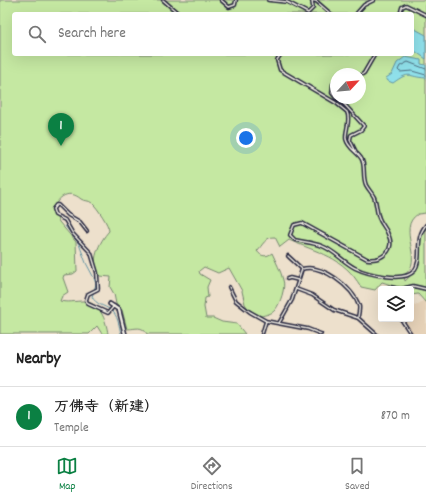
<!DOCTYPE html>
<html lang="en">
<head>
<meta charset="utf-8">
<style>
	:root { --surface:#fff; --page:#f2f2f2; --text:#222; --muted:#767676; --line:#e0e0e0; --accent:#0b8043 }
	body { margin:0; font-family:Dekko,"LXGW WenKai TC",sans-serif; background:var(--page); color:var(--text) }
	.controls { position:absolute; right:12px; bottom:12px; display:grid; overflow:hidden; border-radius:4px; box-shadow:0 4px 16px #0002 }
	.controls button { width:36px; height:36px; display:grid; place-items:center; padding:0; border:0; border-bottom:1px solid var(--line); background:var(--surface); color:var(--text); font:20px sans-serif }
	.compass { position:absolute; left:330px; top:68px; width:36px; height:36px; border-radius:50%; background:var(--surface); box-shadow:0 4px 16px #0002; rotate:64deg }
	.you { position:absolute; left:246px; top:138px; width:14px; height:14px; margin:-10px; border:3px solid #fff; border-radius:50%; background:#1a73e8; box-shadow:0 0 0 6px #1a73e833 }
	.badge { display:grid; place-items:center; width:26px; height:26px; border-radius:50%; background:var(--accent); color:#fff; font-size:13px; font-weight:700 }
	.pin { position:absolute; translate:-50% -33px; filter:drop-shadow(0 1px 2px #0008) }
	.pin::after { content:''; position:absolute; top:21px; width:14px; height:12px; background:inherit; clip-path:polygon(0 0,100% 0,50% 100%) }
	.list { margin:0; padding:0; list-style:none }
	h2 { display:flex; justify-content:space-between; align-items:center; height:52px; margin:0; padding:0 16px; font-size:17px }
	h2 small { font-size:13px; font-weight:400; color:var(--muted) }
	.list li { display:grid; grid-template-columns:26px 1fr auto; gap:12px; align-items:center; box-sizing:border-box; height:60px; padding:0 16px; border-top:1px solid var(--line) }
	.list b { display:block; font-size:15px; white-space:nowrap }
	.list p { margin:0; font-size:13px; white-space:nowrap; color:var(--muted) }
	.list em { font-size:13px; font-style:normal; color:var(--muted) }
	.icon { flex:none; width:22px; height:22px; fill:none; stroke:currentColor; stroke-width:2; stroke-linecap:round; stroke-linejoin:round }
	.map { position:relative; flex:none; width:426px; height:334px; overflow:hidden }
	.search { position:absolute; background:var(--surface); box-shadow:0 4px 16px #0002; left:12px; right:12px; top:12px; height:44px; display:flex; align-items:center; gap:10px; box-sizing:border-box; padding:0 14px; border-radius:4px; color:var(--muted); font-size:15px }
	.sheet { height:112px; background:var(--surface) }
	nav { display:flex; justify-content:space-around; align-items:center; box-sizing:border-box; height:56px; border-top:1px solid var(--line); background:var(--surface); font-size:11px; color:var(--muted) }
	nav a { display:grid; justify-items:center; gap:2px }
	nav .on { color:var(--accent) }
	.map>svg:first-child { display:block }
</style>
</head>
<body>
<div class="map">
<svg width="426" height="334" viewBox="0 0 426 334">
	<rect width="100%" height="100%" fill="#ede0cc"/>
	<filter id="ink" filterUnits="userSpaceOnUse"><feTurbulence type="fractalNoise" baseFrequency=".025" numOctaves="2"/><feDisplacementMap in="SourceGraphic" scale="8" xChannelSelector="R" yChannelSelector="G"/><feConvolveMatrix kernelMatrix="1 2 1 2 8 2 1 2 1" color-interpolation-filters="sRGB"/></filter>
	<g filter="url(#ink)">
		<!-- built -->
		<path fill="#e6d2b8" d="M426,299v35h-14l-10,-15h9v-16l4,3z"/>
		<!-- green -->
		<path fill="#c5e8a2" stroke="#74856e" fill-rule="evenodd" d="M0,0h426v213l-8,1c-23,14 8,47 -14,61l1,6c21,-17 7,-32 21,-54v76l-8,-9 -7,1v-6h-7l-22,-7 -7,8 -14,-3c-18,-31 -43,-34 -72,-47l-9,7 -5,-10c-9,-1 -13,9 -18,14 4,6 10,6 15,2 4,9 9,18 11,27 3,7 -3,24 -8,30 -3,4 -10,5 -14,6l-12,-6 -4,-6 -3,-13 -13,-23 -11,5 -14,-6 -5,4 1,3 10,6 -3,7 1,10 -3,1 -1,9 2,11h7l9,4 15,2 8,10h-98c-5,-9 -11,-5 -20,-5l-5,-19 -6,-6 -2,-10 -4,-7 1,-10 -11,-1c-11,-13 -1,-34 9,-45 0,-6 -12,-24 -17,-28 -3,-3 -9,-2 -11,-4 -12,-10 -23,-3 -28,11l6,12 17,20 1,29 -4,3 -9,1 -1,3 5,14 -6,4 -2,5c8,2 15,0 23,0 17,1 23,19 25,33h-6l-5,-8 -8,8h-89zM14,14h398v40h-398zM336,74h24v24h-24z"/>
		<!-- water -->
		<path fill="#8fe0ea" stroke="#6394a4" d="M415,29l11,6v24l-14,-10v-18z
			M405,57l16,3v4l5,1v13c-19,-1 -15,-8 -33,5l-5,-2 -2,-3 6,-4 5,-11z"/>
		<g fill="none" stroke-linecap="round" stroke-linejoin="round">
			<!-- shore -->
			<path stroke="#4e6e81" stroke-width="1" d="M426,69l-18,-7 -8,4 -2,4 2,2 12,-1 14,4"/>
			<!-- stream -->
			<path stroke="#6394a4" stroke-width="1" d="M65,226l14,18 7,19 8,15 2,6 -4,13c5,8 11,8 19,13 7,5 8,16 10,24"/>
			<!-- street casing -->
			<g stroke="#22223b" stroke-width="4.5">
				<path id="street" d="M163,0l16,14
					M221,0l8,7 6,-2 1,-5
					M268,0l19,2 21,11 5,-5 -1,-7
					M311,0l5,1 15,13
					M356,14l8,-9 10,-5
					M400,14l2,-7 4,-2 20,10
					M281,54l-4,6 3,10 56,33 11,9c4,9 -2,18 -1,27 2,9 10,12 15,19 5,7 1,18 5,27 2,4 6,8 8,12 3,7 2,14 5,21 2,6 7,10 9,16 8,16 -6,27 -21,25l-65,-36 -8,2 -4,10 5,5c9,2 19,3 27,6 13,5 21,16 33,22 12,6 49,15 59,3 10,-13 -1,-31 12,-46
					M360,76l4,-3 11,-19
					M336,81l-3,3 -1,9 4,5
					M337,98l8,7 19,21 -3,4 -10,5 -1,5 6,12
					M87,231l-7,-9 -12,-7 -10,-10h-2l-3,4 2,6 10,5 8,14 18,19 6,20 1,16 -10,5 -2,6 2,4 20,9 6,-7
					M288,256l14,13
					M287,279l3,-1 8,2
					M229,287l7,14 14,11 16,9 42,8 13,5
					M389,287l12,2 12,-3 13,3
					M296,289l16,6 22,15 24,8 18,16
					M401,319l10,15
					M279,323l13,-23 10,-31c19,-6 51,18 57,37 1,3 -1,8 -1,12
					M262,334l4,-13"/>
			</g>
			<!-- secondary casing -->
			<g stroke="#22223b" stroke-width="5.5">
				<path id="secondary" d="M110,304l9,6 6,24"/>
			</g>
			<!-- street -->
			<use href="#street" stroke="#f7f3e8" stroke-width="1.5"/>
			<!-- secondary -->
			<use href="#secondary" stroke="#f7f3e8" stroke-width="2.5"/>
		</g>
	</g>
</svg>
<div class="controls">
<button><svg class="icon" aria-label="layers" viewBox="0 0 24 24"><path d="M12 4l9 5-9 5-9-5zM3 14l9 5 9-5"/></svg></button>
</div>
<svg class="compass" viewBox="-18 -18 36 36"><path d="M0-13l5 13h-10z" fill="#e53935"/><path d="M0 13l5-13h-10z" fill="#767676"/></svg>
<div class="you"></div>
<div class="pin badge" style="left:61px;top:146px">1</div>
<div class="search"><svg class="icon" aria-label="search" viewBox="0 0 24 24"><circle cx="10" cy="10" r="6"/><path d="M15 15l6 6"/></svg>Search here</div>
</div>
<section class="sheet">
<h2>Nearby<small></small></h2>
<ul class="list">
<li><span class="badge">1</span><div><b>万佛寺（新建）</b><p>Temple</p></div><em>870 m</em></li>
</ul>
</section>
<nav>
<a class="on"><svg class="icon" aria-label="map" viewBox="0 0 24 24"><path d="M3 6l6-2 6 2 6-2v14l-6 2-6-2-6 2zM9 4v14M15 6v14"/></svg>Map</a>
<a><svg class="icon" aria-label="directions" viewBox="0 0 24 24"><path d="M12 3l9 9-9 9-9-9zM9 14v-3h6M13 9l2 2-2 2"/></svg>Directions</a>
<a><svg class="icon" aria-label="saved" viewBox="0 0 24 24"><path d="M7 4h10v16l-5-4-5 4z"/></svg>Saved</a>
</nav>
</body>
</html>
